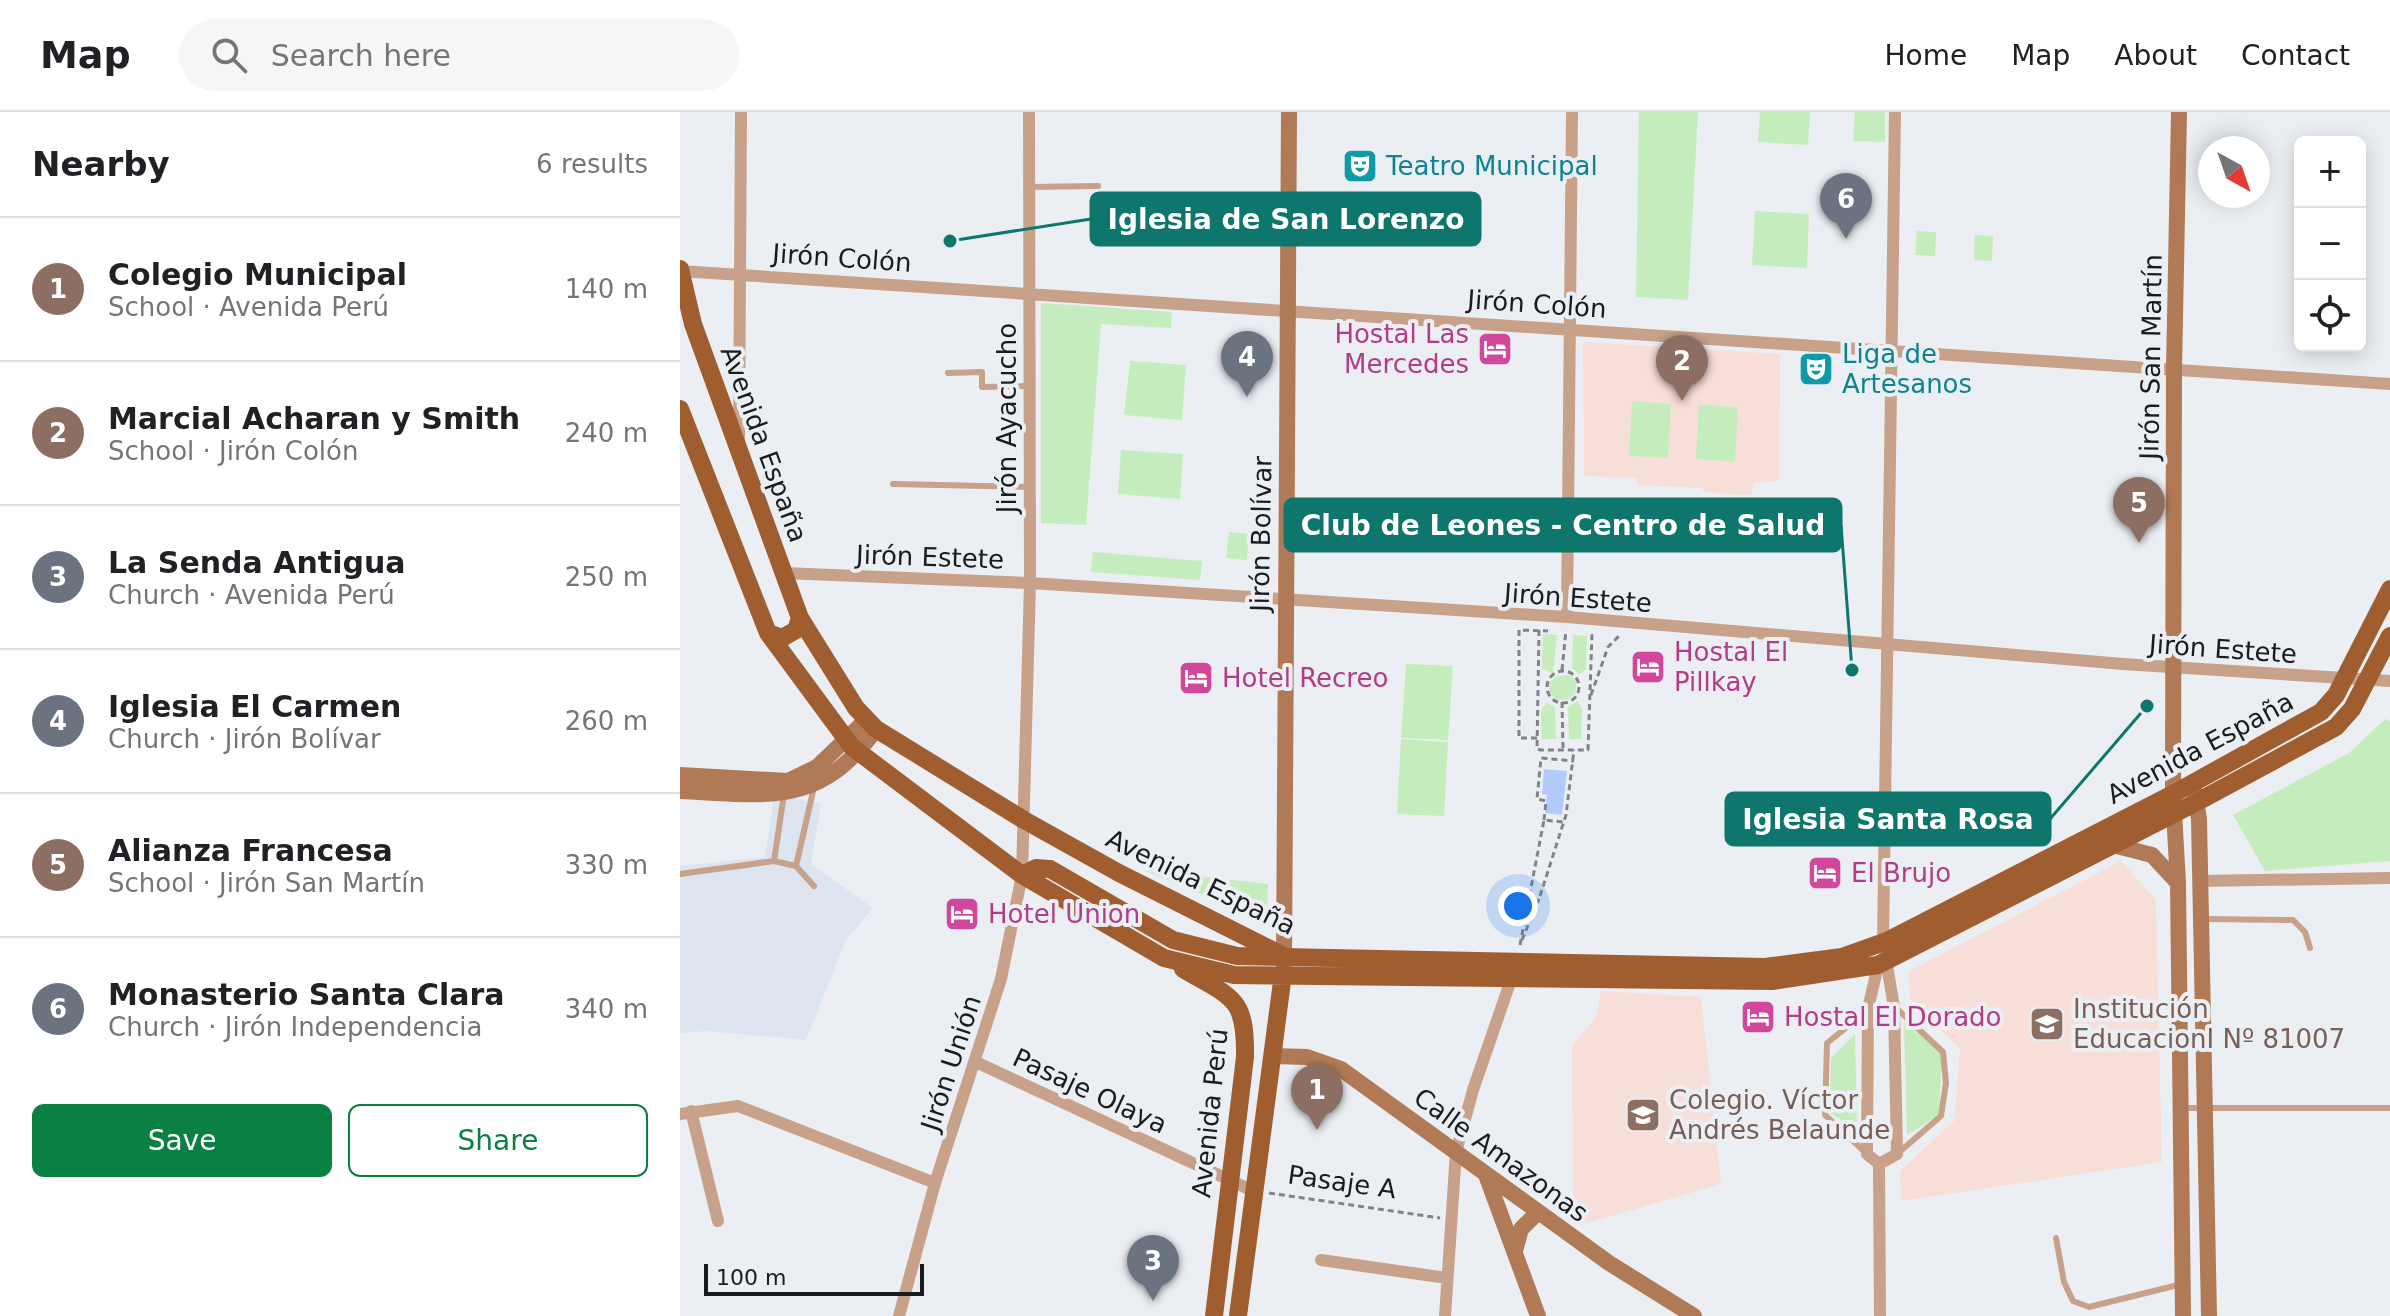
<!DOCTYPE html>
<html lang="en">
<head>
<meta charset="utf-8">
<style>
	:root { --surface:#fff; --page:#f6f6f6; --text:#202124; --muted:#757577; --line:#e0e0e0; --accent:#0b8043 }
	body { margin:0; font-family:"DejaVu Sans",sans-serif; background:var(--page); color:var(--text) }
	.controls { position:absolute; right:24px; top:24px; display:grid; overflow:hidden; border-radius:12px; box-shadow:0 4px 20px #0003 }
	.controls button { width:72px; height:72px; display:grid; place-items:center; padding:0; border:0; border-bottom:2px solid var(--line); background:var(--surface); color:var(--text); font:40px sans-serif }
	.compass { position:absolute; left:1518px; top:24px; width:72px; height:72px; border-radius:50%; background:var(--surface); box-shadow:0 4px 20px #0003; rotate:140deg }
	.scale { position:absolute; left:24px; bottom:20px; width:220px; box-sizing:border-box; padding-left:8px; border:4px solid #1a1b1d; border-top:0; font-size:22px; line-height:28px; white-space:nowrap; color:#1a1b1d; -webkit-text-stroke:6px #ebeff3; paint-order:stroke }
	.you { position:absolute; left:838px; top:794px; width:28px; height:28px; margin:-20px; border:6px solid #fff; border-radius:50%; background:#1a73e8; box-shadow:0 0 0 12px #1a73e833 }
	.badge { display:grid; place-items:center; width:52px; height:52px; border-radius:50%; background:var(--accent); color:#fff; font-size:26px; font-weight:700 }
	.pin { position:absolute; translate:-50% -66px; filter:drop-shadow(0 2px 4px #0008) }
	.pin::after { content:''; position:absolute; top:42px; width:28px; height:24px; background:inherit; clip-path:polygon(0 0,100% 0,50% 100%) }
	.list { margin:0; padding:0; list-style:none }
	h2 { display:flex; justify-content:space-between; align-items:center; height:104px; margin:0; padding:0 32px; font-size:34px }
	h2 small { font-size:26px; font-weight:400; color:var(--muted) }
	.list li { display:grid; grid-template-columns:52px 1fr auto; gap:24px; align-items:center; box-sizing:border-box; height:144px; padding:0 32px; border-top:2px solid var(--line) }
	.list b { display:block; font-size:30px; white-space:nowrap }
	.list p { margin:0; font-size:26px; white-space:nowrap; color:var(--muted) }
	.list em { font-size:26px; font-style:normal; color:var(--muted) }
	.actions { display:flex; gap:16px; padding:24px 32px }
	.actions a { flex:1; padding:18px 0; border:2px solid var(--accent); border-radius:12px; text-align:center; font-size:28px; color:var(--accent) }
	.actions .main { background:var(--accent); color:#fff }
	.icon { flex:none; width:44px; height:44px; fill:none; stroke:currentColor; stroke-width:2; stroke-linecap:round; stroke-linejoin:round }
	.map { position:relative; flex:none; width:1710px; height:1204px; overflow:hidden }
	header { display:flex; align-items:center; gap:48px; box-sizing:border-box; height:112px; padding:0 40px; background:var(--surface); border-bottom:2px solid var(--line) }
	header strong { font-size:38px }
	nav { display:flex; gap:44px; margin-inline-start:auto; font-size:28px }
	.search { width:560px; height:72px; background:var(--page); display:flex; align-items:center; gap:20px; box-sizing:border-box; padding:0 28px; border-radius:44px; color:var(--muted); font-size:30px }
	main { display:flex }
	aside { flex:1; background:var(--surface) }
	.map>svg:first-child { display:block }
</style>
</head>
<body>
<header>
<strong>Map</strong>
<div class="search"><svg class="icon" aria-label="search" viewBox="0 0 24 24"><circle cx="10" cy="10" r="6"/><path d="M15 15l6 6"/></svg>Search here</div>
<nav><a>Home</a><a>Map</a><a>About</a><a>Contact</a></nav>
</header>
<main>
<aside>
<h2>Nearby<small>6 results</small></h2>
<ul class="list">
<li><span class="badge" style="background:#8d6e63">1</span><div><b>Colegio Municipal</b><p>School · Avenida Perú</p></div><em>140 m</em></li>
<li><span class="badge" style="background:#8d6e63">2</span><div><b>Marcial Acharan y Smith</b><p>School · Jirón Colón</p></div><em>240 m</em></li>
<li><span class="badge" style="background:#6b7280">3</span><div><b>La Senda Antigua</b><p>Church · Avenida Perú</p></div><em>250 m</em></li>
<li><span class="badge" style="background:#6b7280">4</span><div><b>Iglesia El Carmen</b><p>Church · Jirón Bolívar</p></div><em>260 m</em></li>
<li><span class="badge" style="background:#8d6e63">5</span><div><b>Alianza Francesa</b><p>School · Jirón San Martín</p></div><em>330 m</em></li>
<li><span class="badge" style="background:#6b7280">6</span><div><b>Monasterio Santa Clara</b><p>Church · Jirón Independencia</p></div><em>340 m</em></li>
</ul>
<div class="actions"><a class="main">Save</a><a>Share</a></div>
</aside>
<div class="map">
<svg width="1710" height="1204" viewBox="0 0 1710 1204">
	<rect width="100%" height="100%" fill="#ebeff3"/>
	<!-- built -->
	<path fill="#dce5ef" d="M94,684l47,7 -10,61 62,44 -27,32 -40,100 -99,-9 -27,2v-167l85,-9z"/>
	<!-- education -->
	<path fill="#f8ded8" d="M903,230l197,12 -1,127 -26,2 -1,12h-11l-35,-3 -5,-4 -64,-3v-7l-53,-2z
		M1441,749l35,39 6,262 -261,39 -1,-30 54,-50 6,-72 -50,-50 -1,-28z
		M921,879l100,6 20,187 -134,39 -14,-11 -1,-166 24,-29z"/>
	<!-- green -->
	<path fill="#c5ecbd" d="M959,0h59l-10,188 -52,-3z
		M1080,0h50l-2,33 -50,-3z
		M1175,0h30v30l-32,-1z
		M1075,99l54,3 -2,54 -55,-3z
		M1237,119l19,1 -1,24 -20,-1z
		M1295,123l18,1 -1,25 -18,-1z
		M361,191l131,9 -1,16 -70,-4 -15,201 -45,-2z
		M450,249l56,4 -4,55 -58,-5z
		M952,289l39,3 -3,54 -39,-2z
		M1019,293l39,2 -3,55 -39,-3z
		M441,338l62,4 -3,45 -62,-5z
		M549,420l20,2 -2,26 -21,-2z
		M413,440l109,9 -2,19 -109,-8z
		M863,522l14,1 -4,39 -11,-6z
		M893,523l14,1 -1,33 -7,5 -7,-6z
		M726,552l47,2 -5,74 -47,-2z
		M890,563l6,7v10l-7,7 -12,1 -8,-8v-9l8,-7z
		M897,589l5,8 -1,30h-12l-1,-31z
		M866,591l9,4 1,32h-14l-1,-27z
		M1705,607l5,2v140l-125,10 -32,-56 116,-62z
		M721,627l47,3 -4,74 -47,-2z
		M463,758l125,14 -1,37z
		M1224,910l38,31 -3,62 -32,20z
		M1175,922l2,96 -27,-17 1,-55z"/>
	<!-- water -->
	<path fill="#b2cafc" d="M864,657l23,2 -5,44 -17,-2 2,-18 -5,-1z"/>
	<g fill="none" stroke-linecap="round" stroke-linejoin="round">
		<!-- path -->
		<path stroke="#818386" stroke-width="3" stroke-dasharray="6 4" stroke-linecap="butt" d="M859,518l-2,119 4,1h47l4,-117
			M882,558l4,-40
			M867 575a16 16 0 1 1 32 0a16 16 0 1 1-32 0Z
			M911,583l17,-48 12,-12
			M882,590l1,47
			M857,626h-18v-108l29,1
			M864,708l2,-19 -9,-2 4,-41 33,3
			M860,784l26,-81 8,-65
			M842,828l17,-41
			M840,833l24,-125 19,2
			M589,1081l171,25"/>
		<!-- lane -->
		<path stroke="#c7a189" stroke-width="6" d="M348,75l70,-1
			M268,261l34,-1v15l49,-1
			M213,372l136,3
			M94,749l10,-67
			M116,754l18,-79
			M0,762l94,-13 22,5 18,20
			M1523,807l90,1 12,12 5,16
			M1216,896l47,44 3,31 -5,33 -44,38
			M1187,899l-40,32 -2,72 42,39
			M1503,996h207
			M1376,1126l8,44 9,19 16,6 93,-23"/>
		<!-- street -->
		<path stroke="#c7a189" stroke-width="12" d="M0,159l1710,113
			M59,328l2,-328
			M103,461l247,10 537,34 556,47 267,17
			M887,505l5,-505
			M1519,769l191,-3
			M1199,849l-11,48 -1,145 12,10 1,152
			M296,950l277,129
			M11,999l27,110
			M0,1002l58,-8 197,77
			M1199,1052l18,-10 -3,-147 -11,-65 12,-830
			M641,1148l126,18
			M219,1204l36,-133 66,-204 21,-104 8,-292 -1,-471
			M765,1204l11,-164 17,-62 39,-113"/>
		<!-- secondary -->
		<path stroke="#b17a57" stroke-width="16" d="M1499,0l-5,258 -1,424 5,89 5,433
			M0,663l108,6 29,-14 49,-47
			M1513,671l6,36 10,497
			M0,679c87,4 139,17 196,-62
			M1433,733l39,10 26,28
			M604,854l5,-854
			M592,944l35,1 34,12 268,194 85,53
			M806,1063l52,141
			M835,1139l6,-22 17,-17"/>
		<!-- primary -->
		<path stroke="#a05e30" stroke-width="18" d="M0,157l13,55 107,294 56,90 20,21 148,91 95,53 161,81
			M0,297l88,224 84,114 170,128 142,83 70,17 538,6 106,-16 319,-163 139,-75 16,-18 38,-73
			M88,521l14,5 14,-8 4,-12
			M342,763l14,-7 14,1 123,71 64,16 528,11 77,-10 45,-16 286,-147 148,-82 15,-17 54,-106
			M503,857c49,29 63,27 62,88l-31,259
			M558,1204l45,-342"/>
	</g>
	<!-- icons -->
	<defs>
		<g id="theatre-square" transform="scale(1.8)"><rect x="-9" y="-9" width="18" height="18" rx="4" fill="#0f9aa8" stroke="#ebeff3"/><path d="M-5-5.5Q0-4 5-5.5V0Q5 5 0 6Q-5 5-5 0ZM-3.3-2.5H-1v1.5H-3.3ZM1-2.5H3.3v1.5H1ZM-2.8 1Q0 5.5 2.8 1Z" fill="#fff"/></g>
		<g id="hotel-square" transform="scale(1.8)"><rect x="-9" y="-9" width="18" height="18" rx="4" fill="#d1479c" stroke="#ebeff3"/><path d="M-6-4.5h1.5V1H6V5H4.5V3h-9V5H-6ZM-4 0a1.8 1.8 0 1 1 3.6 0ZM.5 0V-2.5h3Q6-2.5 6 0Z" fill="#fff"/></g>
		<g id="school-square" transform="scale(1.8)"><rect x="-9" y="-9" width="18" height="18" rx="4" fill="#8d6e63" stroke="#ebeff3"/><path d="M0-5L7-2L0 1L-7-2ZM-4 1L0 2.5L4 1V4Q0 6-4 4Z" fill="#fff"/></g>
	</defs>
	<g fill-rule="evenodd">
		<use href="#theatre-square" x="680" y="54"/>
		<use href="#hotel-square" x="815" y="237"/>
		<use href="#theatre-square" x="1136" y="257"/>
		<use href="#hotel-square" x="968" y="555"/>
		<use href="#hotel-square" x="516" y="566"/>
		<use href="#hotel-square" x="1145" y="761"/>
		<use href="#hotel-square" x="282" y="802"/>
		<use href="#hotel-square" x="1078" y="905"/>
		<use href="#school-square" x="1367" y="912"/>
		<use href="#school-square" x="963" y="1003"/>
	</g>
	<g text-anchor="middle" dominant-baseline="central" stroke-width="8" stroke-linejoin="round" paint-order="stroke">
		<!-- culture labels -->
		<g font-size="26" fill="#0d838f" stroke="#ebeff3" text-anchor="start">
			<text x="706" y="54">Teatro Municipal</text>
			<text x="1162" y="242">Liga de<tspan x="1162" dy="30">Artesanos</tspan></text>
		</g>
		<!-- street labels -->
		<g font-size="26" fill="#1a1b1d" stroke="#ebeff3">
			<text transform="translate(162 146) rotate(4)">Jirón Colón</text>
			<text transform="translate(857 192) rotate(4)">Jirón Colón</text>
			<text transform="translate(1471 245) rotate(-89)">Jirón San Martín</text>
			<text transform="translate(327 306) rotate(-90)">Jirón Ayacucho</text>
			<text transform="translate(84 332) rotate(70)">Avenida España</text>
			<text transform="translate(581 422) rotate(-89)">Jirón Bolívar</text>
			<text transform="translate(250 445) rotate(2)">Jirón Estete</text>
			<text transform="translate(898 486) rotate(4)">Jirón Estete</text>
			<text transform="translate(1543 537) rotate(4)">Jirón Estete</text>
			<text transform="translate(1520 636) rotate(-28)">Avenida España</text>
			<text transform="translate(521 770) rotate(26)">Avenida España</text>
			<text transform="translate(271 951) rotate(-72)">Jirón Unión</text>
			<text transform="translate(410 979) rotate(25)">Pasaje Olaya</text>
			<text transform="translate(530 1001) rotate(-84)">Avenida Perú</text>
			<text transform="translate(821 1043) rotate(36)">Calle Amazonas</text>
			<text transform="translate(662 1070) rotate(8)">Pasaje A</text>
		</g>
		<!-- hotel labels -->
		<g font-size="26" fill="#b23c85" stroke="#ebeff3" text-anchor="start">
			<text x="789" y="222" text-anchor="end">Hostal Las<tspan x="789" dy="30">Mercedes</tspan></text>
			<text x="994" y="540">Hostal El<tspan x="994" dy="30">Pillkay</tspan></text>
			<text x="542" y="566">Hotel Recreo</text>
			<text x="1171" y="761">El Brujo</text>
			<text x="308" y="802">Hotel Union</text>
			<text x="1104" y="905">Hostal El Dorado</text>
		</g>
		<!-- education labels -->
		<g font-size="26" fill="#785e54" stroke="#ebeff3" text-anchor="start">
			<text x="1393" y="897">Institución<tspan x="1393" dy="30">EducacionI Nº 81007</tspan></text>
			<text x="989" y="988">Colegio. Víctor<tspan x="989" dy="30">Andrés Belaunde</tspan></text>
		</g>
	</g>
	<!-- callouts -->
	<path fill="none" stroke="#0f766e" stroke-width="3" d="M270 129L411 107M1172 558L1161 413M1467 594L1370 707"/>
	<g fill="#0f766e" stroke="#ebeff3" stroke-width="3">
		<circle cx="270" cy="129" r="8"/>
		<circle cx="1172" cy="558" r="8"/>
		<circle cx="1467" cy="594" r="8"/>
	</g>
	<g fill="#0f766e" stroke="#0f766e" stroke-width="3">
		<rect x="411" y="81" width="389" height="52" rx="8"/>
		<rect x="605" y="387" width="556" height="52" rx="8"/>
		<rect x="1046" y="681" width="324" height="52" rx="8"/>
	</g>
	<g font-size="28" text-anchor="middle" font-weight="bold" fill="#fff">
		<text x="606" y="117">Iglesia de San Lorenzo</text>
		<text x="883" y="423">Club de Leones - Centro de Salud</text>
		<text x="1208" y="717">Iglesia Santa Rosa</text>
	</g>
</svg>
<div class="controls">
<button>+</button>
<button>−</button>
<button><svg class="icon" aria-label="locate" viewBox="0 0 24 24"><circle cx="12" cy="12" r="6"/><path d="M12 2v4M12 18v4M2 12h4M18 12h4"/></svg></button>
</div>
<svg class="compass" viewBox="-18 -18 36 36"><path d="M0-13l5 13h-10z" fill="#e53935"/><path d="M0 13l5-13h-10z" fill="#757577"/></svg>
<div class="scale">100 m</div>
<div class="you"></div>
<div class="pin badge" style="left:637px;top:1018px;background:#8d6e63">1</div>
<div class="pin badge" style="left:1002px;top:289px;background:#8d6e63">2</div>
<div class="pin badge" style="left:473px;top:1189px;background:#6b7280">3</div>
<div class="pin badge" style="left:567px;top:285px;background:#6b7280">4</div>
<div class="pin badge" style="left:1459px;top:431px;background:#8d6e63">5</div>
<div class="pin badge" style="left:1166px;top:127px;background:#6b7280">6</div>
</div>
</main>
</body>
</html>
